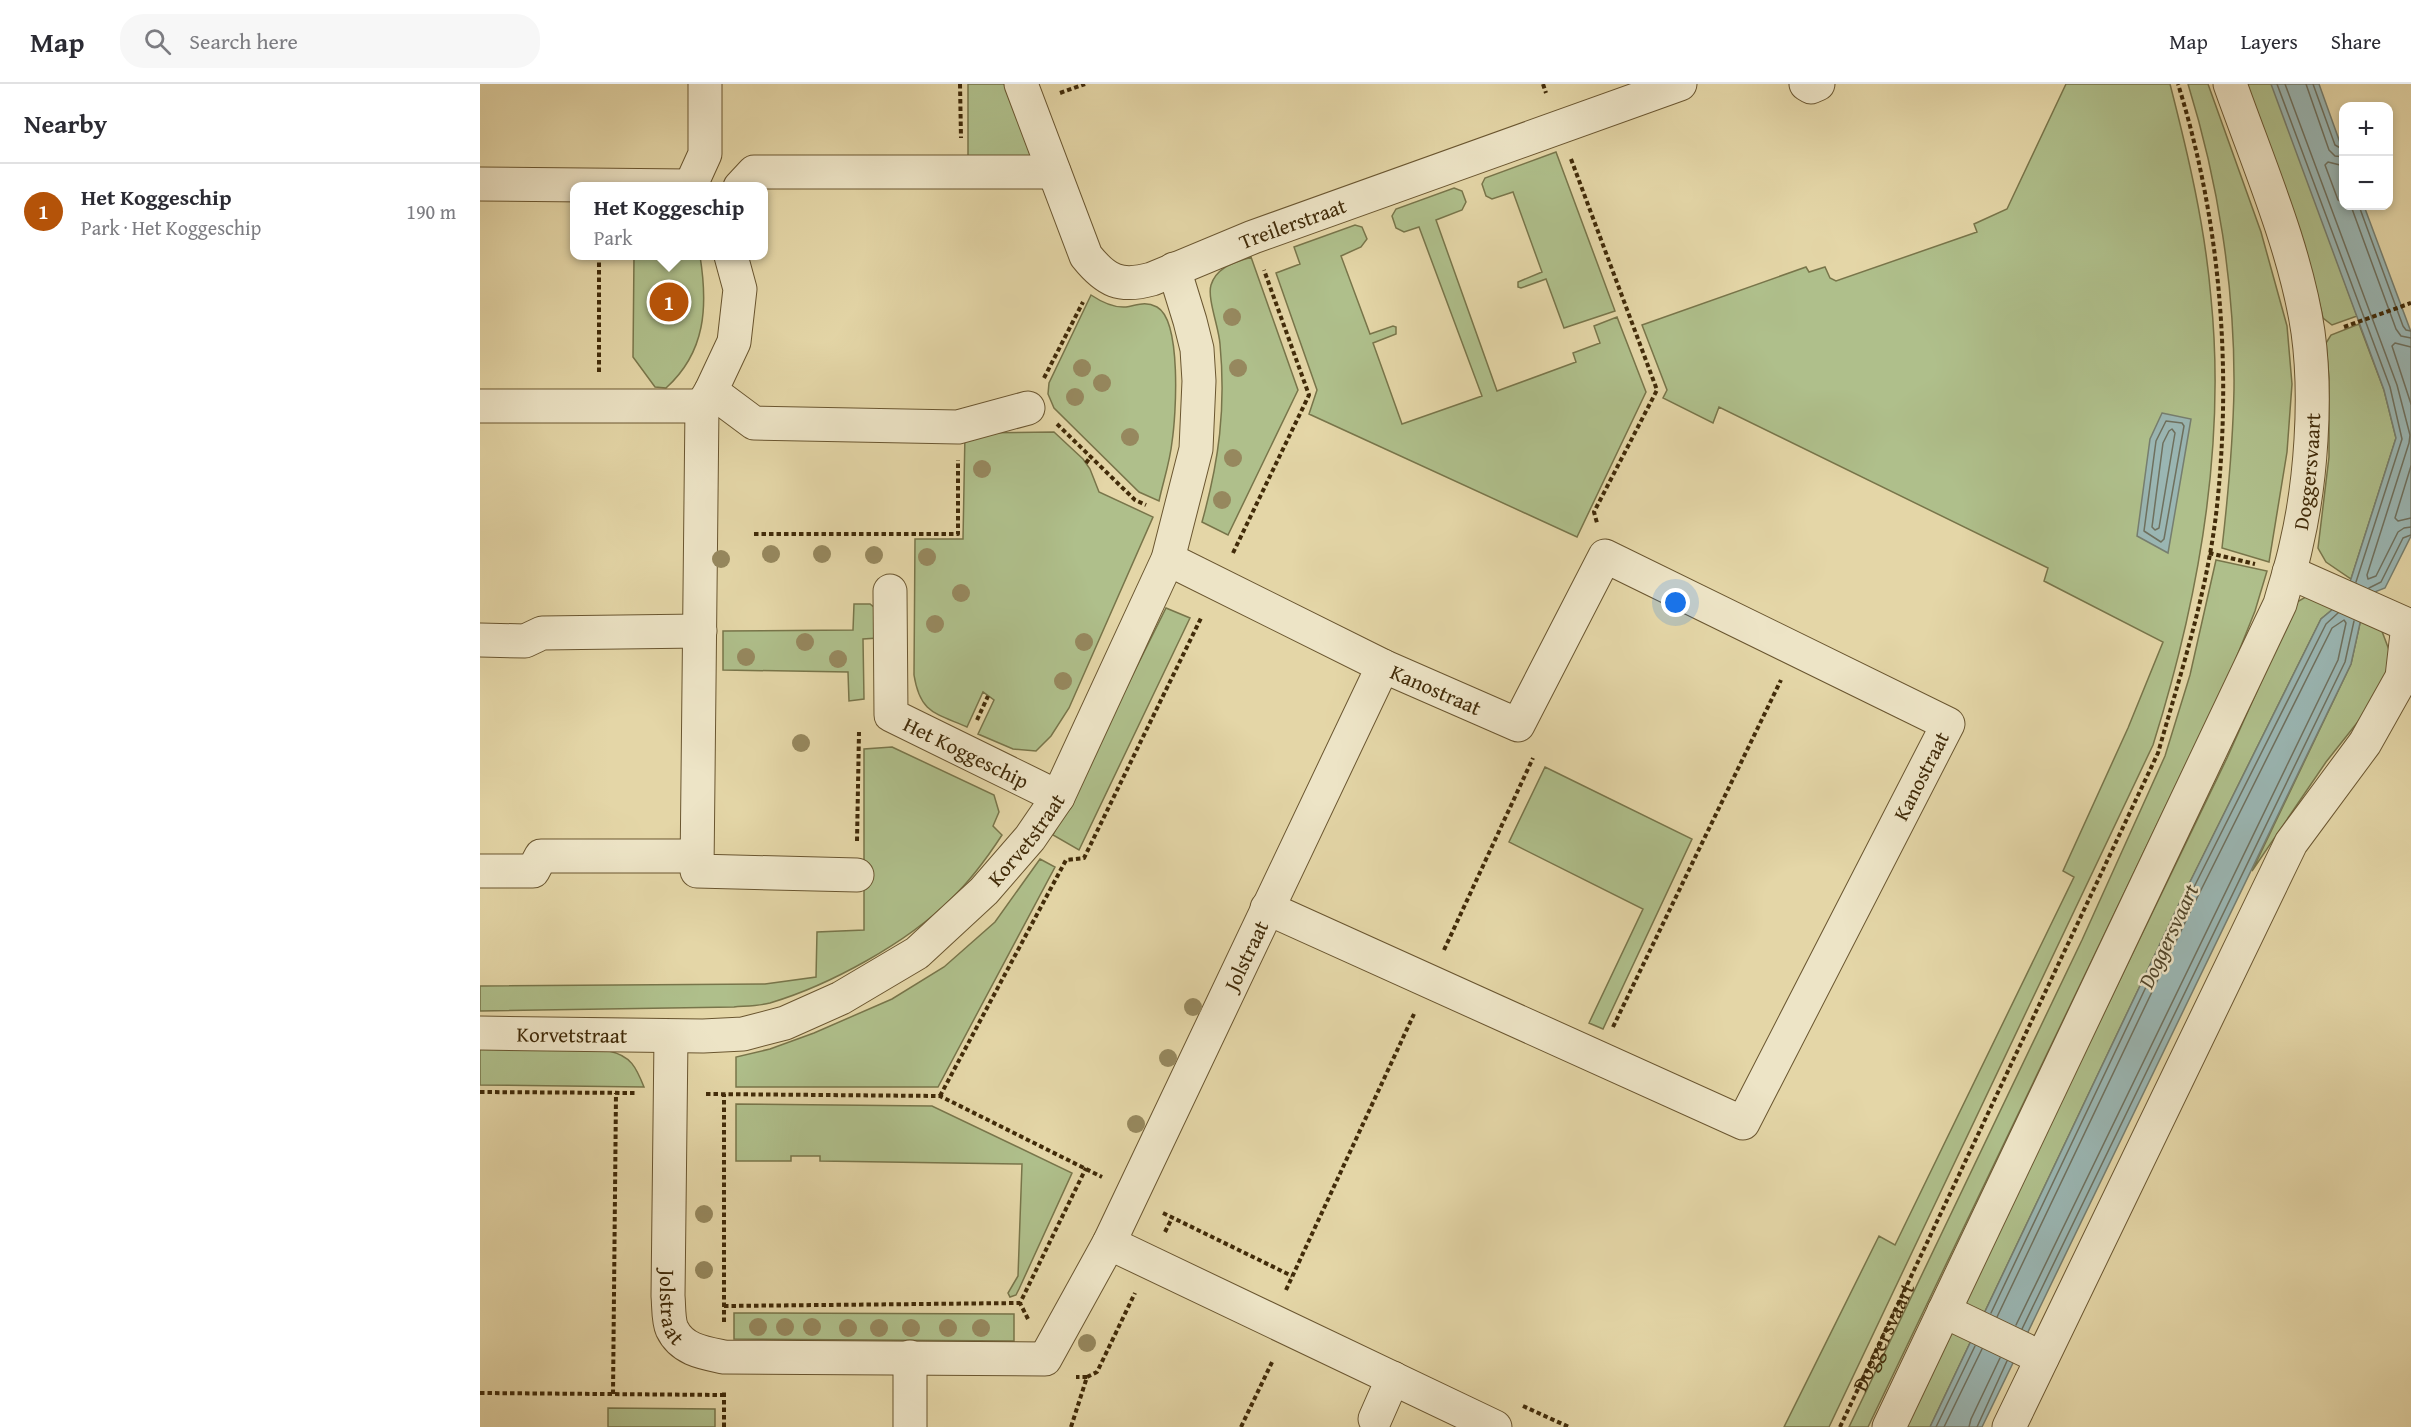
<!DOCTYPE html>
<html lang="en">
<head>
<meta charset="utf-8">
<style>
	:root { --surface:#fff; --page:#f7f7f7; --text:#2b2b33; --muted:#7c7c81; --line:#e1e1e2; --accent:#b45309 }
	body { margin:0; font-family:"Gentium Book Plus",serif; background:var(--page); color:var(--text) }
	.controls { position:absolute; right:18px; top:18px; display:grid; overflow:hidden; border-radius:12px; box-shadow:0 3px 9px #0003 }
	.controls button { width:54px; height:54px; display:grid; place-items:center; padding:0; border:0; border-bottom:2px solid var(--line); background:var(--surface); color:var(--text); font:30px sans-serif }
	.you { position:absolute; left:1196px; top:519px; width:21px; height:21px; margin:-15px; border:4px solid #fff; border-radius:50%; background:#1a73e8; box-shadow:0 0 0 9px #1a73e833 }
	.badge { display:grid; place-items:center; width:39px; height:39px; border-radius:50%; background:var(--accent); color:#fff; font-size:20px; font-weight:700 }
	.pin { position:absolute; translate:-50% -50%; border:3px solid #fff; box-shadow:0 2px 6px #0006 }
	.popup { position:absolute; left:90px; top:98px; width:198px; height:78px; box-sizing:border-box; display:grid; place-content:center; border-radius:12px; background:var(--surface); filter:drop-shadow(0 2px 4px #0005); font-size:20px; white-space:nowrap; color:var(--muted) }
	.popup b { font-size:22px; color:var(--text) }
	.popup::after { content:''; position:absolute; left:50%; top:100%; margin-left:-12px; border:12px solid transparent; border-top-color:var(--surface) }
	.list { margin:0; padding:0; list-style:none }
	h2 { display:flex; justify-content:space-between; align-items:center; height:78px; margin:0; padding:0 24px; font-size:26px }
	h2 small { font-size:20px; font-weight:400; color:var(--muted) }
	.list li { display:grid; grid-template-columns:39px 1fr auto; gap:18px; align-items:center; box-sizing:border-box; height:96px; padding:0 24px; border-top:2px solid var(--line) }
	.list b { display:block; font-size:22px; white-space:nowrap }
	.list p { margin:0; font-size:20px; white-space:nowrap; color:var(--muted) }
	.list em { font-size:20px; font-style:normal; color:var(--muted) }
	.icon { flex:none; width:33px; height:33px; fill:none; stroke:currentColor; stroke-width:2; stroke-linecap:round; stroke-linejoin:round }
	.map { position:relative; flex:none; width:1931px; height:1343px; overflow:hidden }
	header { display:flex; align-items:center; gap:36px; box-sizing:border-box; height:84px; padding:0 30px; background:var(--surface); border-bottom:2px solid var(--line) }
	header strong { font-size:28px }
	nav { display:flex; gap:33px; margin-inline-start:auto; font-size:21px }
	.search { width:420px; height:54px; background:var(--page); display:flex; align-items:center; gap:15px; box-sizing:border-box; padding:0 21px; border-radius:24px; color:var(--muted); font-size:22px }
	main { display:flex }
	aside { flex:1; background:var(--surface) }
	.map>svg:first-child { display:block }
</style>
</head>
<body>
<header>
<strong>Map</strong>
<div class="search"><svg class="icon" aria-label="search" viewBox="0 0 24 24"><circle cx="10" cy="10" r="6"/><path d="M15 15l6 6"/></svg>Search here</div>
<nav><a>Map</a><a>Layers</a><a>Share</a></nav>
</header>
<main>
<aside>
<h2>Nearby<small></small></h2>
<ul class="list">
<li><span class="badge">1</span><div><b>Het Koggeschip</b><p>Park · Het Koggeschip</p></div><em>190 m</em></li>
</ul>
</aside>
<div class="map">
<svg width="1931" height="1343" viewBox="0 0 1931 1343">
	<rect width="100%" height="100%" fill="#e4d6a7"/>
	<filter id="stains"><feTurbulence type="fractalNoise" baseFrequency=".00333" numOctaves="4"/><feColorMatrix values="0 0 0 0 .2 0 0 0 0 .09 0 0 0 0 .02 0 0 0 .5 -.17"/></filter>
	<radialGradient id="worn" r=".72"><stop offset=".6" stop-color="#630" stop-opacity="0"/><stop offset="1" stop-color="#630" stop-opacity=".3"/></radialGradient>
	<!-- green -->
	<path fill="#afbf8b" stroke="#78754a" stroke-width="1.5" d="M488,0h36l7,13 24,71 -67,-1z
		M1586,0h104c18,70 35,142 41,214 15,149 -13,304 -58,447l-324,682h-45l95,-191 16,9 179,-368 -11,-6 65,-143 35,-86 -119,-61 4,-13 -329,-161 -6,16 -50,-25 4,-8 -25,-65 164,-58 3,5 16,-5 5,11 6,3 141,-49 -3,-8 33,-15z
		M1708,0h20l53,148 26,94 5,58 -5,68 -18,110 -47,-14c6,-52 11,-106 12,-159 1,-102 -16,-208 -46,-305z
		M1766,0h27l84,232 -25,9 -9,-7 -10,-42z
		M1076,68l59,159 -51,17 -18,-49 -25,9 -3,-1v-5l24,-10 -29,-80 -21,7 -6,-3 -4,-12 3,-6z
		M974,104l8,3 4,11 -4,8 -26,10 61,171 79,-29 -3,-9 27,-10 -6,-17 23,-9 29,75 -69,145 -268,-123 8,-24 -41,-117 24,-9 -6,-17 61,-22 7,2 5,12 -6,8 -20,9 29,78 23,-8 3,1v7l-23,9 29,81 80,-28 -63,-169 -15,5 -8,-4 -4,-12 4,-7z
		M154,172h66c8,50 6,96 -34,132l-11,-1 -22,-30z
		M771,173l47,133 -70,145 -26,-13c17,-61 24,-114 18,-178 -1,-16 -13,-46 -9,-59 6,-19 24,-22 40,-28z
		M611,211c9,6 23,13 35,12 12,-2 19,-6 31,0 25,14 19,109 15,135 -2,20 -9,40 -13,59l-20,-9 -85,-84 -6,-14 1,-11z
		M1879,240l25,66 12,48 -45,141 -25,-17 -8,-14 11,-91v-79l-3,-35 5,-8z
		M574,348l29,27 7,10 9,23 54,25 -84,191 -18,28 -15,15 -23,-2 -35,-15 16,-34 -11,-8 -16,35c-32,-14 -47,-14 -53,-52l1,-136h48l2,-106z
		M1736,476l51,11 -12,40 -22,55 -365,761h-19l233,-487 83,-184 25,-81z
		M1829,511l30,9 -18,15 -142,285 -249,523h-26l323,-669 70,-156z
		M374,520h16l5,4 3,30 -15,1 1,60 -15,2 -1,-29 -125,-2v-39l130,-1z
		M686,524l24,10 -111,232 -26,-15z
		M1882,530l18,12 9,24v23l-17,31 -46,58 -74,109 99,-207z
		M412,663l102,48 5,17 -6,14 9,9c-15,23 -31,45 -51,64 -44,44 -121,86 -181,104 -11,3 -24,3 -36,4l-254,4v-25l285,-2 51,-7 1,-45 47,-2v-181z
		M1065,683l147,72 -89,190 -14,-6 54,-114 -134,-67z
		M560,775l15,8 -117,220h-202v-30l34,-8 44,-16 78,-34 52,-32 51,-45z
		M0,964l129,3c22,5 27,16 35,36l-164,-2z
		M256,1020l196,2 140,67 -53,116 -3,6 -6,2 -2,-4 10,-17 4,-112 -202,-3v-5h-29v5h-55z
		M254,1229l280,1v27l-280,-2z
		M128,1324l107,1v18h-107z"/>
	<!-- water -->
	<path fill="#9ab6b3" stroke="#767e6f" stroke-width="1.5" d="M1791,0h48l24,67 1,55h20l47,126v204l-26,52 -13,5 -10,21 -11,50 -369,763h-52l249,-523 142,-285 18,-15 12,-25 45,-141 -12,-48z
		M1682,329l29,6 -23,134 -31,-17 13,-97z"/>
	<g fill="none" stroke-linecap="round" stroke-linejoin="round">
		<!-- shore -->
		<path stroke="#6e705e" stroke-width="1.5" d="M1797,0l113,303 12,52 -46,143
			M1805,0l112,301 13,50 -1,8 -42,132 1,4 8,-3 22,-44 6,-4 7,-1
			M1826,0l23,66 6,6 9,1
			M1833,0l22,61 9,5
			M1864,82l-16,-4 -3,3 13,35 3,2 3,-3
			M1871,122l45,123 5,7 10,2
			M1879,122l44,120 3,4 5,1
			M1931,263l-16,-4 -3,3 19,58
			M1686,337l16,2 2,3 -20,113 -3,3 -17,-11 12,-90z
			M1692,345l3,4 -16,95 -4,2 -3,-3 11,-84 6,-12z
			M1931,382l-16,52 3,3 13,-3
			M1889,504l12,-6 22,-44 8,-3
			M1511,1229l193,-406 142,-283 12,-11
			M1517,1233l194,-407 141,-282 12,-8 2,3 -8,37 -322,665
			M1542,1245l323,-667 9,-41
			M1456,1343l39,-81
			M1464,1343l38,-78
			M1489,1343l2,-8 29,-61
			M1497,1343l30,-66"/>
		<!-- minor casing -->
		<g stroke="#6a5630" stroke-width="35">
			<g id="minor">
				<path id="s2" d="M541,0l65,172c20,25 34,32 66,23l101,-42 427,-153"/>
				<path d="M1326,0l5,3 7,-3"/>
				<path d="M0,100l210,2"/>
				<path d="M210,103l15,-33v-70"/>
				<path d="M260,103l14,-15h300"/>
				<path d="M251,172l9,33 -6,53 -23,49 43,32 204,4 70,-19"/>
				<path d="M231,307l-9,15 -5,465 160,4"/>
				<path d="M0,322h222"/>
				<path id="s3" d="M688,475l215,107 135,59 87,-169 343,168 -205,399 -476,-215"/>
				<path id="s4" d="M410,507l1,124 167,82"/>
				<path d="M0,556l45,1 17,-8 158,-2"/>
				<path d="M0,787h53l8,-15h155"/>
				<path id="s5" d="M0,949l223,3 40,-2 42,-11 56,-25 76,-45 67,-62 46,-53 28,-41 110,-238 28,-110 3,-68 -2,-32 -7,-28 -16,-52"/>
				<path id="s6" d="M191,953l-3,259c1,10 0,24 4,33 10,21 32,24 52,28l321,2 64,-116 274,-577"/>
				<path d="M629,1159l386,184"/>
				<path d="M1464,1227l98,47"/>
				<path d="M895,1335l18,-41"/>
				<path d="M430,1343v-70"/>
				<path id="s7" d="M1409,1343l391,-823c5,-19 12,-38 16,-58 15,-63 21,-149 12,-214 -12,-82 -50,-169 -78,-248"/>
				<path d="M1529,1343l282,-584 74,-100 37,-66 6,-52 -119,-53"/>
			</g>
		</g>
		<!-- path -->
		<g stroke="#412b09" stroke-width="4" stroke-dasharray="4.5 3" stroke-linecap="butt">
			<path d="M480,0l1,54"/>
			<path d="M1063,0l3,9"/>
			<path d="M580,9l25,-9"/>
			<path d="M1091,75l86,231 -63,122 3,11"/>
			<path d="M1864,243l67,-24"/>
			<path d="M119,288v-116"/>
			<path d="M564,294l39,-76"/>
			<path d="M577,340l78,76 11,5"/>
			<path d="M606,379l5,-7"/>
			<path d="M274,450h204v-74"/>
			<path d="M753,469l76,-158 -45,-125"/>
			<path d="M1729,469l46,11"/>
			<path d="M497,636l11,-24"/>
			<path d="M377,757l2,-109"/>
			<path d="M964,866l89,-192"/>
			<path d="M1133,943l168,-347"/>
			<path d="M0,1008l155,1"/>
			<path d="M226,1010l234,2 162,81"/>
			<path d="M460,1012l126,-236 18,-2 118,-242"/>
			<path d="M683,1129l129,63"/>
			<path d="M685,1148l7,-14"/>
			<path d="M806,1206l128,-276"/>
			<path d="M244,1222l296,-3"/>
			<path d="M548,1235l-8,-16 66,-135"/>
			<path d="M244,1238v-228"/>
			<path d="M607,1293l10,-5 38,-79"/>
			<path d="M0,1309l242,2"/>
			<path d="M133,1310l3,-301"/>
			<path d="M1043,1322l46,21"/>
			<path d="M244,1343v-35"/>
			<path d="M591,1343l16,-50h-11"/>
			<path d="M761,1343l32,-67"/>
			<path id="s1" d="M1360,1343l318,-674c23,-81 50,-163 59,-247 15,-141 3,-287 -39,-422"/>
		</g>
		<!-- minor -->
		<use href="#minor" stroke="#ede4c6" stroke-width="33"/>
	</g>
	<!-- trees -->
	<g fill="#96885e">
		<circle cx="752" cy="233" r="9"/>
		<circle cx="602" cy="284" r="9"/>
		<circle cx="758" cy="284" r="9"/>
		<circle cx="622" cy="299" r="9"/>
		<circle cx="595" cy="313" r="9"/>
		<circle cx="650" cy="353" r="9"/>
		<circle cx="753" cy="374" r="9"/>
		<circle cx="502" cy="385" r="9"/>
		<circle cx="742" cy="416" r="9"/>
		<circle cx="291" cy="470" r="9"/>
		<circle cx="342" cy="470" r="9"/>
		<circle cx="394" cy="471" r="9"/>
		<circle cx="447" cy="473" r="9"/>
		<circle cx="241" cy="475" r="9"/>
		<circle cx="481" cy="509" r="9"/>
		<circle cx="455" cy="540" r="9"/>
		<circle cx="325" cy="558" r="9"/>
		<circle cx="604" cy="558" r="9"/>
		<circle cx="266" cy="573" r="9"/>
		<circle cx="358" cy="575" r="9"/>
		<circle cx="583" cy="597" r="9"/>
		<circle cx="321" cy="659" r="9"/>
		<circle cx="713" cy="923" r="9"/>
		<circle cx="688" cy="974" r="9"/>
		<circle cx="656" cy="1040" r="9"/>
		<circle cx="224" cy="1130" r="9"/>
		<circle cx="224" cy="1186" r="9"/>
		<circle cx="278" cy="1243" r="9"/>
		<circle cx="305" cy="1243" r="9"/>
		<circle cx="332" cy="1243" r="9"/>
		<circle cx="368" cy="1244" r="9"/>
		<circle cx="399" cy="1244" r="9"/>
		<circle cx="431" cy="1244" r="9"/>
		<circle cx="468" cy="1244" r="9"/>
		<circle cx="501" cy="1244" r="9"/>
		<circle cx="607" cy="1259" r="9"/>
	</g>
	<g text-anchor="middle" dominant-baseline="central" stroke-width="5" stroke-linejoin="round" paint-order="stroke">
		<!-- street labels -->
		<g font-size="21" fill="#412b09" stroke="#ede4c6">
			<text stroke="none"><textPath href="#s2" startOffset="411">Treilerstraat</textPath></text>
			<text stroke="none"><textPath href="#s7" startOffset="1047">Doggersvaart</textPath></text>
			<text stroke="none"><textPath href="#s3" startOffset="298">Kanostraat</textPath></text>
			<text stroke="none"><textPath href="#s4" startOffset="208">Het Koggeschip</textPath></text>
			<text transform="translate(1441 692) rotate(-63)">Kanostraat</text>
			<text stroke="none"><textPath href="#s5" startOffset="614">Korvetstraat</textPath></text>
			<text stroke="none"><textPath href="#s6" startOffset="1126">Jolstraat</textPath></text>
			<text stroke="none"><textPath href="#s5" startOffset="92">Korvetstraat</textPath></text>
			<text stroke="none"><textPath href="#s6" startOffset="270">Jolstraat</textPath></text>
			<text stroke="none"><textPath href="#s1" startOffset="100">Doggersvaart</textPath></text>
		</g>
		<!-- water labels -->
		<g font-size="22" font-style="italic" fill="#53472b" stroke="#ede4c6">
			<text transform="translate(1688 852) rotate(-65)">Doggersvaart</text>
		</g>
	</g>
	<rect width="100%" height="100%" filter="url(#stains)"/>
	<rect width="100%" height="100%" fill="url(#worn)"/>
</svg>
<div class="controls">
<button>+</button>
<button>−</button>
</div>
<div class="you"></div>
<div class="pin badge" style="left:189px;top:218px">1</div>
<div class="popup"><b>Het Koggeschip</b>Park</div>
</div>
</main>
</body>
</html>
